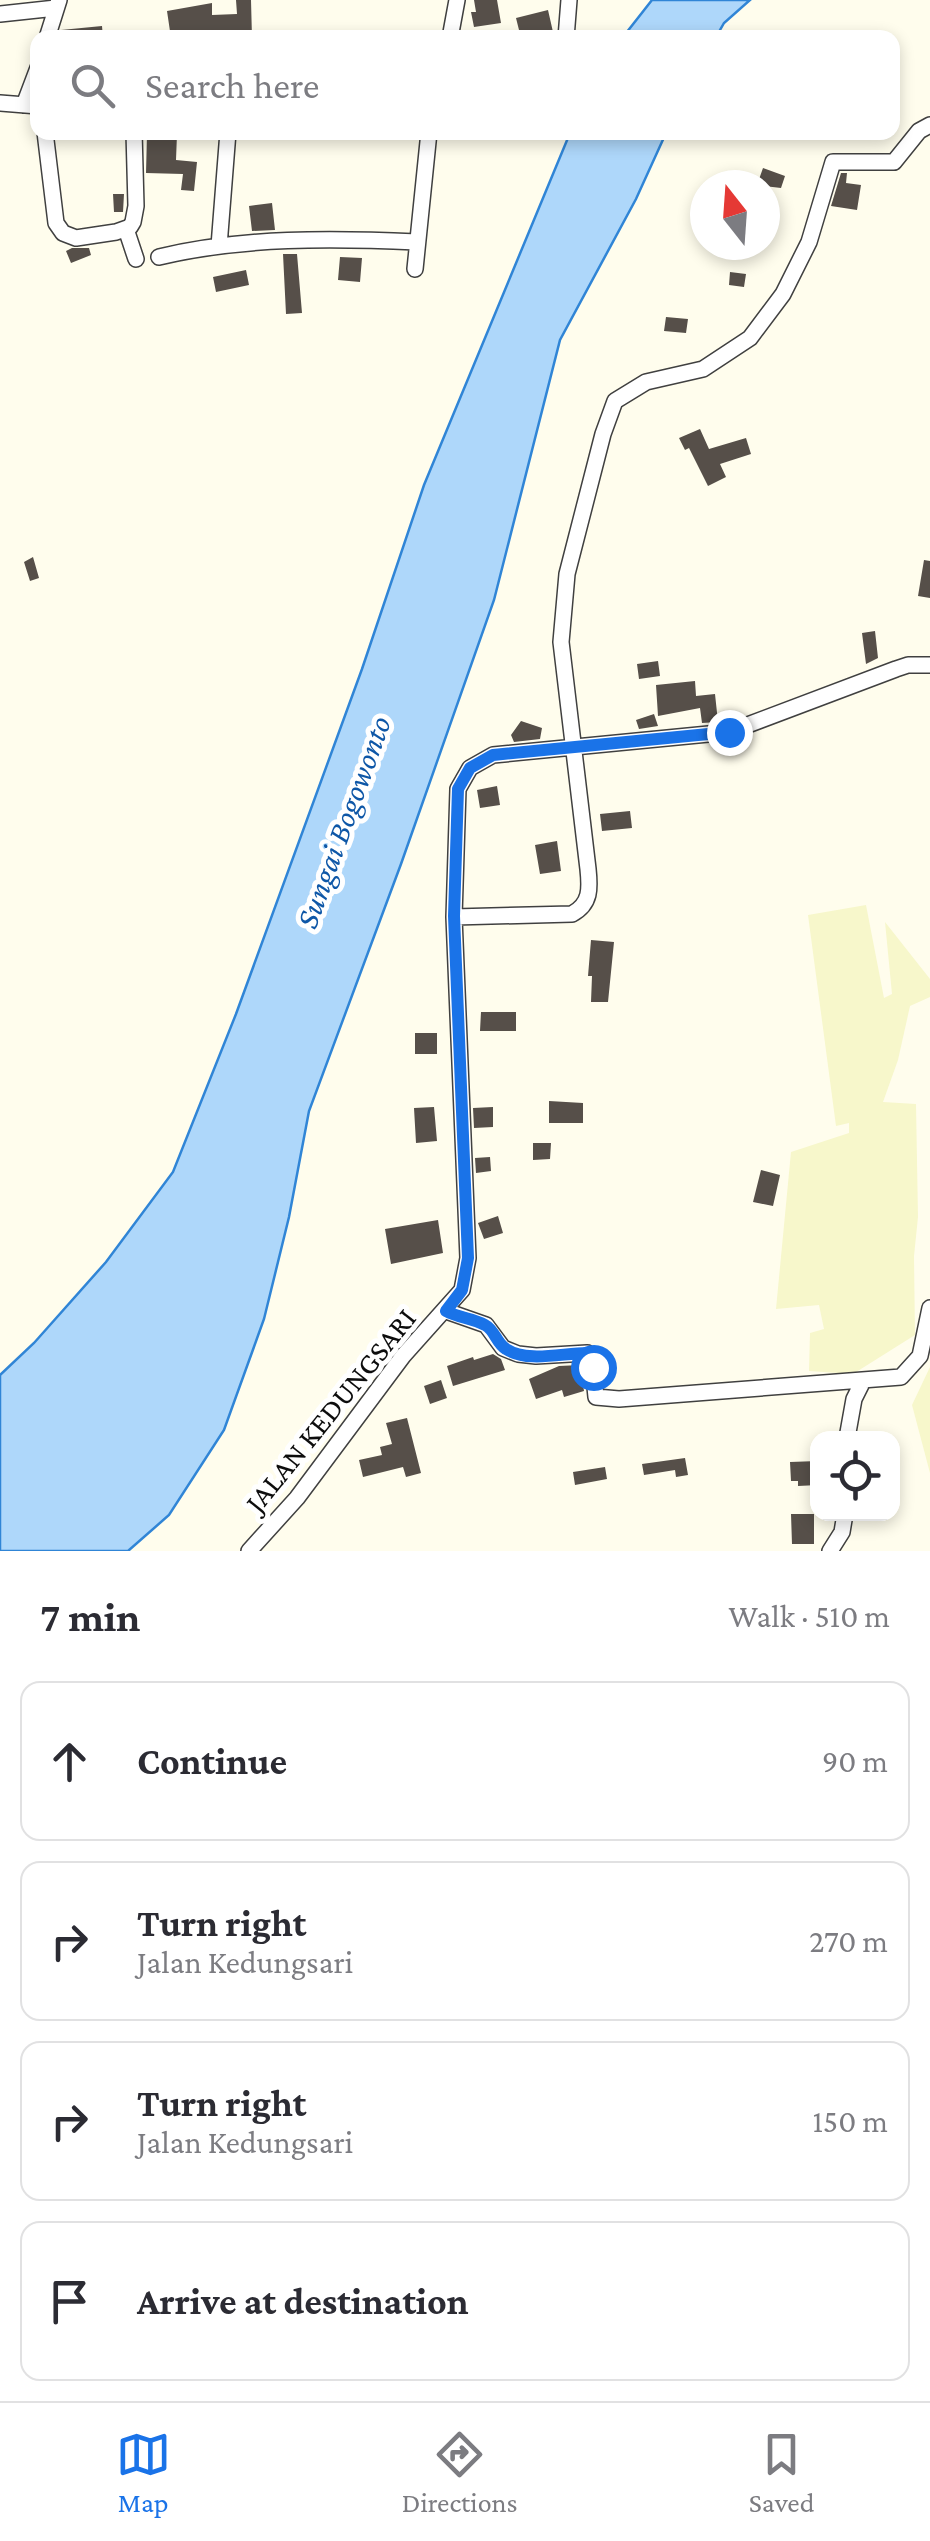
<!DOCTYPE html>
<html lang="en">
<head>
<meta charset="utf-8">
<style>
	:root { --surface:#fff; --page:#f2f2f3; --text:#2b2b33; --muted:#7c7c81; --line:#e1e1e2; --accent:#1a73e8 }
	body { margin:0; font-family:"Crimson Pro",serif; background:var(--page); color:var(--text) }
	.controls { position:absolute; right:30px; bottom:30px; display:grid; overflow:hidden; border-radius:20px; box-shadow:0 5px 15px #0003 }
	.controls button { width:90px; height:90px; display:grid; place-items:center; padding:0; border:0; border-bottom:2px solid var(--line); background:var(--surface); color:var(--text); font:50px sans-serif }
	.compass { position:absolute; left:690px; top:170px; width:90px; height:90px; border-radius:50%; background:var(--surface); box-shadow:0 5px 15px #0003; rotate:343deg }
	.stop { position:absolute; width:30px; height:30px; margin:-22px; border:8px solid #1a73e8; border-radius:50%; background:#fff }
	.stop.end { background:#1a73e8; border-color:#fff; box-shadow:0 2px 10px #0008 }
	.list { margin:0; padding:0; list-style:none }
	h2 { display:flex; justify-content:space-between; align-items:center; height:130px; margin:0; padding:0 40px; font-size:42px }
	h2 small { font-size:32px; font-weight:400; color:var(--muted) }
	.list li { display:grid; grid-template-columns:65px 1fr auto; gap:30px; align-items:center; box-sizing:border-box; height:160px; margin:0 20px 20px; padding:0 20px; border:2px solid var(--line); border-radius:20px }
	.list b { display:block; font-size:38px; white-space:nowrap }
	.list p { margin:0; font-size:32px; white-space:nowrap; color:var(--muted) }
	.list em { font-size:32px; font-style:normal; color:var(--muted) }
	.icon { flex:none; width:55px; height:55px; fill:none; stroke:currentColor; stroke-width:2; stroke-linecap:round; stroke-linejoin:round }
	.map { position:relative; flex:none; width:930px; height:1551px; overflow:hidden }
	.search { position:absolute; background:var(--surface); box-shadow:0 5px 15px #0003; left:30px; right:30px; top:30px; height:110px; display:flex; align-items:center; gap:25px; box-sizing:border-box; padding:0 35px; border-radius:20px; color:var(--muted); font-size:38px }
	.sheet { height:850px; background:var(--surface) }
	nav { display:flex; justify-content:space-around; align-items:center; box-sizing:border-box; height:140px; border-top:2px solid var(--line); background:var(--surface); font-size:28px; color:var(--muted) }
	nav a { display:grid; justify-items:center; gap:5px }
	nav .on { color:var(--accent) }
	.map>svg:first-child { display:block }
</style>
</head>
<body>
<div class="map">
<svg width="930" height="1551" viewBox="0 0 930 1551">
	<rect width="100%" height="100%" fill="#fffded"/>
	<!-- farmland -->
	<path fill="#f7f7cb" d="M866,905l18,93 8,-4 -7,-72 45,57v18l-20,9 -12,54 -15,42 33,2 2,113 -4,39 1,79 -62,39 -44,-3 1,-38 14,-4 -5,-24 -43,4 15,-157 58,-19v-10l-13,3 -28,-211z
		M930,1367v106l-18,-68z"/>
	<!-- water -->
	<path fill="#aed7fa" stroke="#3085d6" stroke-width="2.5" d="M652,0h98l-26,23 -8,14h-93z
		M570,133h96l-30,66 -76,141 -66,260 -93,264 -92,247 -20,106 -25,102 -40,111 -55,85 -41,36h-128v-176l34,-32 72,-81 67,-90 63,-158 126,-345 62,-184z"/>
	<!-- building -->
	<path fill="#564f49" d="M236,0h15l1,38h-42v-5l-39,5 -4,-27 45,-8v12l25,-1z
		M474,0h23l4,23 -27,4 -3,-15h5z
		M548,10l5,22 -32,6 -5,-20z
		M102,26l1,12h-44l2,-8z
		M147,134h30l-1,26 21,2 -3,29 -13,-1 2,-16 -37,-1z
		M763,168l22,8 -4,12 -24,-3z
		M841,173h6l-1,10 15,2 -4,25 -26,-4z
		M113,194h11l-1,18h-9z
		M272,203l3,27 -23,1 -3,-25z
		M72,248h17l2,7 -20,8 -5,-12z
		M283,254h14l5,59 -16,1z
		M340,257l22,1 -2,24 -22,-2z
		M246,270l3,15 -33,7 -3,-15z
		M730,272l16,2 -2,13 -15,-2z
		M666,317l22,2 -2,14 -22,-2z
		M700,429l9,20 37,-11 5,16 -31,10 6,13 -18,9 -19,-38 -4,2 -6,-12z
		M33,557l6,21 -9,3 -6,-19z
		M924,560l6,1v37l-12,-2z
		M875,631l3,27 -12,6 -4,-31z
		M658,661l2,15 -21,3 -2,-15z
		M695,681l1,15 19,-2 3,28 -16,1 -2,-15 -42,8 -2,-31z
		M654,714l4,12 -19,3 -3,-9z
		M521,721l21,7 -2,11 -26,3 -3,-7z
		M497,786l3,19 -20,3 -3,-18z
		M630,811l2,17 -30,3 -2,-17z
		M557,841l4,30 -21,3 -5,-29z
		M591,940l23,2 -6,60h-17l1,-26h-4z
		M481,1012h35v19h-36z
		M415,1033h22v21h-22z
		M549,1101l34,2v20h-34z
		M434,1107l3,34 -21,2 -2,-35z
		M493,1107v20l-19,1 -1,-20z
		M533,1143h18l-1,16 -17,1z
		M490,1157l1,14 -15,2 -1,-15z
		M761,1170l19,5 -7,31 -20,-4z
		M498,1216l5,17 -19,6 -6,-16z
		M438,1220l5,33 -52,11 -6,-35z
		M493,1354l8,5 4,11 -52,16 -6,-20 26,-9 1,3z
		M580,1365l4,26 -20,6 -2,-7 -26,9 -7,-20 30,-13z
		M441,1380l6,18 -17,6 -6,-18z
		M407,1418l14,55 -15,4 -3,-10 -40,10 -4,-17 23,-5 -2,-8 12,-3 -6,-21z
		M685,1458l3,17 -12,2 -1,-7 -31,5 -2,-11z
		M818,1461v24l-20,1v-5h-7l-1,-19z
		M605,1467l2,12 -32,6 -2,-13z
		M791,1514h23v30h-22z"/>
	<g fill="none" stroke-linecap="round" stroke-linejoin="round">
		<!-- minor casing -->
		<g stroke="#404040" stroke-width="18">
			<path id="minor" d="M0,14l56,-6
				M47,38l12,-38
				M450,38l7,-38
				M566,38l3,-38
				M0,103l38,3
				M24,105l14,-37
				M45,132l11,91 7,10 13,5 40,-6 14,-5 3,-5 3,-16 -2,-74
				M126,229l10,30
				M219,246l9,-114
				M159,257c84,-20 173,-19 258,-15
				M415,269l14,-137
				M454,917l118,-3c19,-10 18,-26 16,-45l-27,-227 6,-68 36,-140 12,-33 31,-19 57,-13 47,-31 33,-44 26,-52 24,-80h61l25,-31 11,-6
				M446,1311l40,14 17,23 15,6 18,2 51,-3 6,14 3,30 23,2 282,-22 19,-21 10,-48
				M847,1438l7,-39 9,-18
				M249,1551l48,-53 106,-142 59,-66 6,-32 -14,-341 4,-128 12,-21 23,-13 236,-23 167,-63 12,-4h22
				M830,1551l12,-19 3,-18"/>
		</g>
		<!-- minor -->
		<use href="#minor" stroke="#fff" stroke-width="15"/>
	</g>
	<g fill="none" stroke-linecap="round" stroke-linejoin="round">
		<!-- route -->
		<path stroke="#1a73e8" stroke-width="12" d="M593,1367l-6,-14c-25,0 -59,10 -81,-4 -10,-6 -11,-19 -21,-24 -13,-7 -26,-7 -39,-14l16,-21 6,-32 -14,-342 4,-127 12,-21 23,-13 236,-23"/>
	</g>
	<g text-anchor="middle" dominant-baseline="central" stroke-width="10" stroke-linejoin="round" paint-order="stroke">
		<!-- street labels -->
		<g font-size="30" fill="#0d0d0d" stroke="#fff">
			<text transform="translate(330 1410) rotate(-51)">JALAN KEDUNGSARI</text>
		</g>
		<!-- water labels -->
		<g font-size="32" font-style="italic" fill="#0e57a7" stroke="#fff">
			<text transform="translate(343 822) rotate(-70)">Sungai Bogowonto</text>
		</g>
	</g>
</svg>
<div class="controls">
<button><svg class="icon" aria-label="locate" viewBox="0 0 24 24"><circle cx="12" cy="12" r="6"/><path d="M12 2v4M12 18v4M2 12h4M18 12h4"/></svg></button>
</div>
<svg class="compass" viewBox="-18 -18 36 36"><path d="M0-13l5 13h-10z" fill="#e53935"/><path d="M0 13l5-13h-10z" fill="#7c7c81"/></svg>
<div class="stop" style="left:593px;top:1367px"></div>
<div class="stop end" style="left:729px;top:732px"></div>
<div class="search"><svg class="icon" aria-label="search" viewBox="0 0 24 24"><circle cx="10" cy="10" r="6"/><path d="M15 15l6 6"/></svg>Search here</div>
</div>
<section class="sheet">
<h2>7 min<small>Walk · 510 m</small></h2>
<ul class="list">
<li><svg class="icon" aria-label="ahead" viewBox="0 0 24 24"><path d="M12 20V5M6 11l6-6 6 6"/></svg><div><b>Continue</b></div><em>90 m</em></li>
<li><svg class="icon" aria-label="right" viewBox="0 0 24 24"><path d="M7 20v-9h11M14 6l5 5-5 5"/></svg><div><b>Turn right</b><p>Jalan Kedungsari</p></div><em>270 m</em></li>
<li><svg class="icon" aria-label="right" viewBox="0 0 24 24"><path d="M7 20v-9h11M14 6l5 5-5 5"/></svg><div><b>Turn right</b><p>Jalan Kedungsari</p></div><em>150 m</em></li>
<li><svg class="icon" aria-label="arrive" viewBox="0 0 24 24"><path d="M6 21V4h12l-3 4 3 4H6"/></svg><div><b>Arrive at destination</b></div></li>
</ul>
</section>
<nav>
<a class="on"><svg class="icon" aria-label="map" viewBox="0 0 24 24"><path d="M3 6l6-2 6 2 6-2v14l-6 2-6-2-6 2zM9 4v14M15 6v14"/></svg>Map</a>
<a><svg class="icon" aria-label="directions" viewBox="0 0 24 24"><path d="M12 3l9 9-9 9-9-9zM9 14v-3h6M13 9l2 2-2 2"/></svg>Directions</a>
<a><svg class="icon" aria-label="saved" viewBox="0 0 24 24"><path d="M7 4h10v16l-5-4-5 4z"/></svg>Saved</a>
</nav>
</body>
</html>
